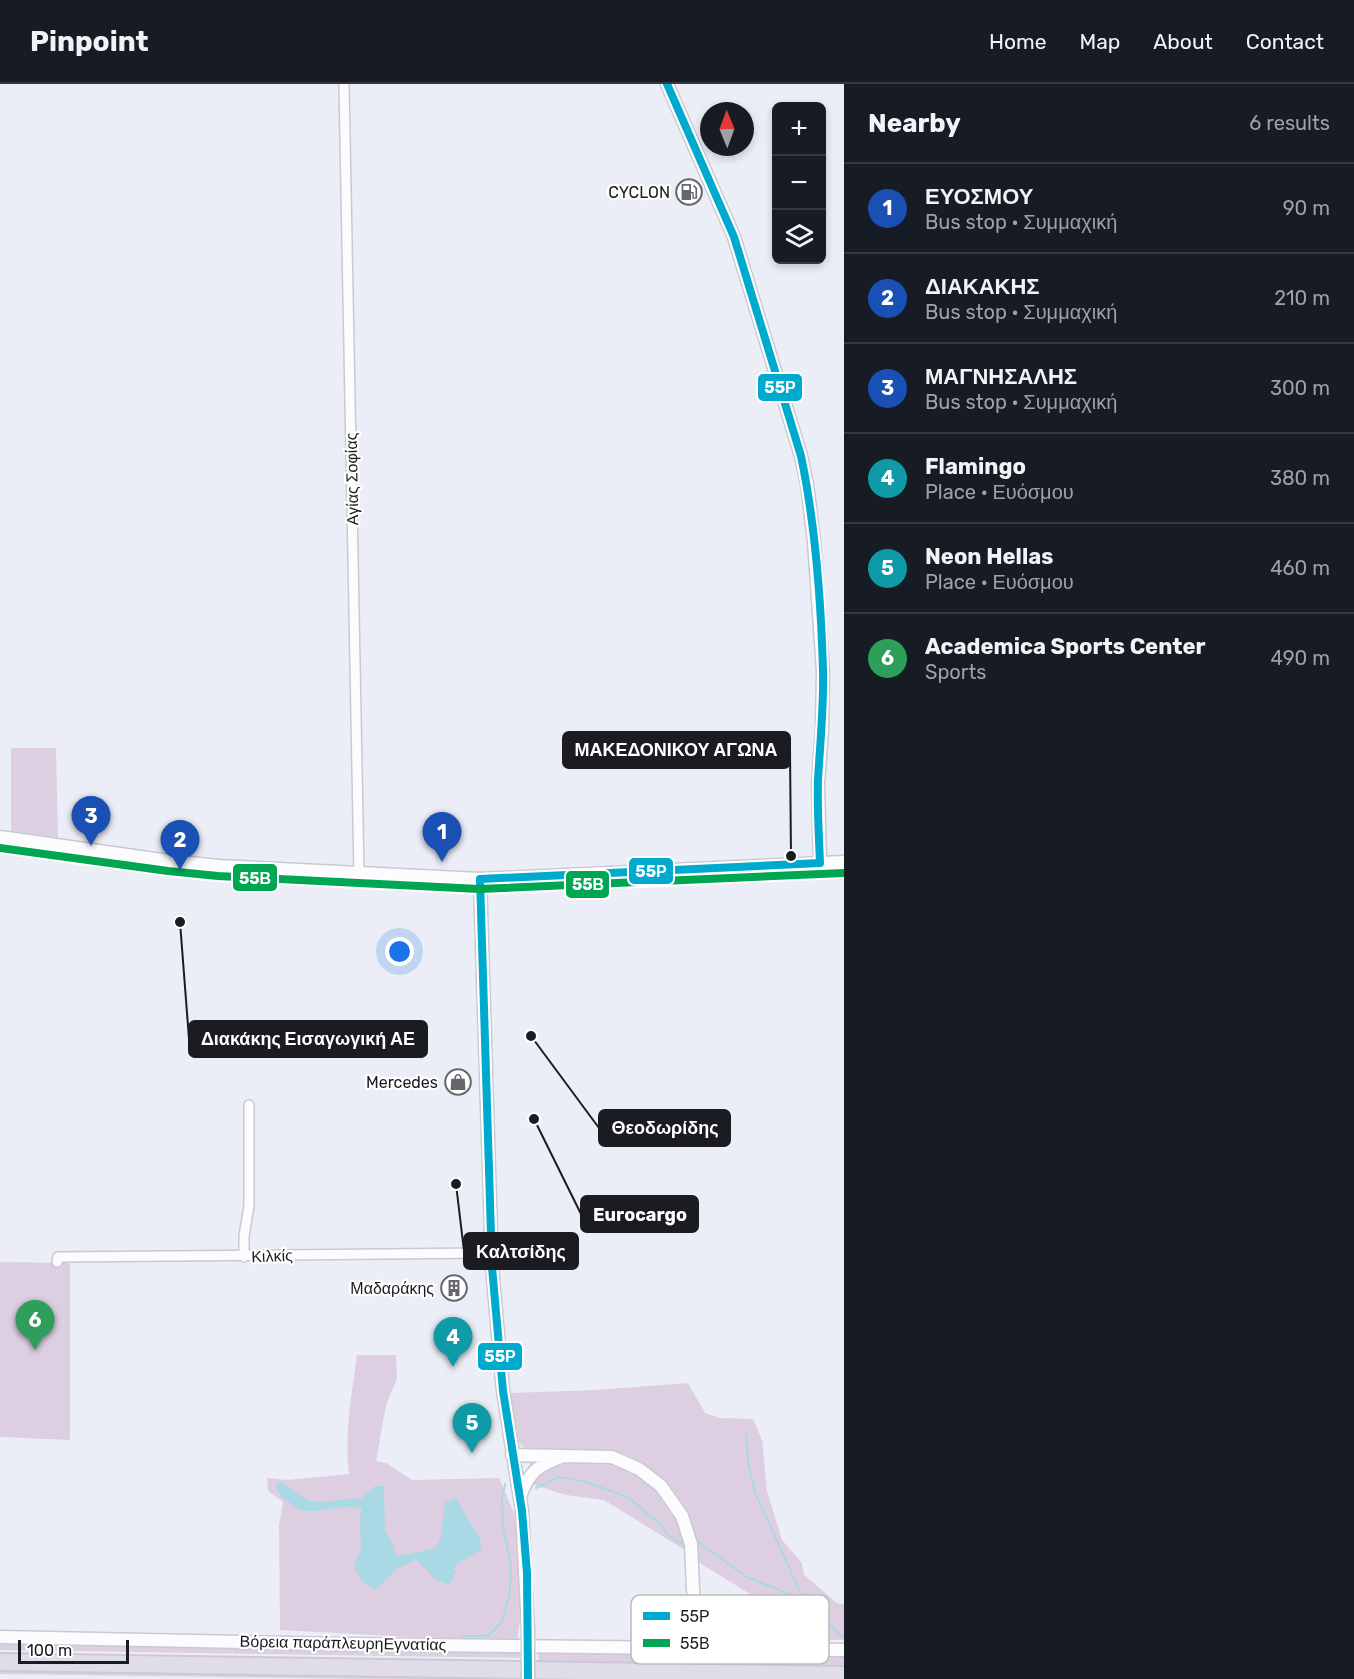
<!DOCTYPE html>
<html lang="en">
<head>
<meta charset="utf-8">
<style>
	:root { --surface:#171b24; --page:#242831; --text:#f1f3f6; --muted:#9ea1a6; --line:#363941; --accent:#ea580c }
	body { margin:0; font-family:Rubik,sans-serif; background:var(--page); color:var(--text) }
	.controls { position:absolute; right:18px; top:18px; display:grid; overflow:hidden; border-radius:9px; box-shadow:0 3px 9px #0003 }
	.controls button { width:54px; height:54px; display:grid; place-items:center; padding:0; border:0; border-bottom:2px solid var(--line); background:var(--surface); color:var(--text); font:30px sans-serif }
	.compass { position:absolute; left:700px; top:18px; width:54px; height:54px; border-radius:50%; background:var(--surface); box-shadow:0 3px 9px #0003; rotate:359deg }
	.scale { position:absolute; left:18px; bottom:15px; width:111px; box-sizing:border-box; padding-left:6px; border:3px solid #1b1c21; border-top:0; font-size:16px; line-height:21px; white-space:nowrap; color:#1b1c21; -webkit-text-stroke:4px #fff; paint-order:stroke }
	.you { position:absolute; left:400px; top:868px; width:21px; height:21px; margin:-15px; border:4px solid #fff; border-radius:50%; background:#1a73e8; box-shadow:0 0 0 9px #1a73e833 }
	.badge { display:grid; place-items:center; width:39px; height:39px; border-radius:50%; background:var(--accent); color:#fff; font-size:20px; font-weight:700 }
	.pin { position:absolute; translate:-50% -50px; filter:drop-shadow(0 2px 3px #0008) }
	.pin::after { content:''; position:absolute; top:32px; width:21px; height:18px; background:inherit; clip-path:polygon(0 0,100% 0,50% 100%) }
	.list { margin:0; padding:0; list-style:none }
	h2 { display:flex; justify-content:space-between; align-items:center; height:78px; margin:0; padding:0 24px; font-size:26px }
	h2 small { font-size:20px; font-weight:400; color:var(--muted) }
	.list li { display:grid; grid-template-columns:39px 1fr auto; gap:18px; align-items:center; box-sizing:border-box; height:90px; padding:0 24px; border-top:2px solid var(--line) }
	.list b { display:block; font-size:22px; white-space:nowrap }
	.list p { margin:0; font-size:20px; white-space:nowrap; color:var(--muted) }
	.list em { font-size:20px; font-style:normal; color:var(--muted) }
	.icon { flex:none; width:33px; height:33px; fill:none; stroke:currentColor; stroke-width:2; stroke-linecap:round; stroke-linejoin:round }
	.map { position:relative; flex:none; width:844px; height:1595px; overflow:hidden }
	header { display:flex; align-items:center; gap:36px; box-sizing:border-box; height:84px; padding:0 30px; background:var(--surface); border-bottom:2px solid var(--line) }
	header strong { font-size:28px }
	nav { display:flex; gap:33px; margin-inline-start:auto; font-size:21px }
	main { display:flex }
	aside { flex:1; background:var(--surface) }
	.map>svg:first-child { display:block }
</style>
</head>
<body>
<header>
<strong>Pinpoint</strong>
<nav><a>Home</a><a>Map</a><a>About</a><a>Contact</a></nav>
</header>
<main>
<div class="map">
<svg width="844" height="1595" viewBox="0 0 844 1595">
	<rect width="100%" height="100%" fill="#ebeef6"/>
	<!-- green -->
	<path fill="#ddcfe1" d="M11,664h45l2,90 -47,-7z
		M0,1178l70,1v177l-70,-3z
		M357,1271h39l1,24 -11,26 -10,56 10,2 26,17 87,-2 20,47 4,72 -6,46 -237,-13 -1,-105 4,-23 -15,-11 -1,-13 20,2 62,-6c-5,-40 3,-80 8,-119z
		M688,1299l17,30 15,5 33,1 9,21 5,51 15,49 20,23 2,12 33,28 7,1v36h-19l-127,-78 -13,-12 -81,-50 -38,-5 -38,-12 3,-30 -14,-12 -7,-48 87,-3z
		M0,1560l520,7v7l-520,-8z
		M538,1569l306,3v10l-305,-4z
		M0,1586l638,9h-269l-369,-5z"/>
	<!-- water -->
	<path fill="#a8d9e4" d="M247,788l97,3 54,10 -46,1 -8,-7 -7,3 -62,-1 -59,-7z
		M278,1398c13,3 20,16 34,19 14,3 32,-4 48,-2l15,-13h9l1,44 7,12 4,13h9l31,-7 5,-11 4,-35 10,-4 24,38 3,13c-8,6 -24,12 -29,20l3,3 -7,13 -13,-5 -20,-21 -21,11 -19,20 -14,-8 -8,-15 7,-19 -1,-31 2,-8c-21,-8 -46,9 -66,-1 -3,-1 -4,-4 -7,-6 -8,-5 -12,-9 -13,-18z"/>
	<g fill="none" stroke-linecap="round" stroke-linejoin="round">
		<!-- stream -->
		<path stroke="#a8d9e4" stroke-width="2" d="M746,1349l2,28 7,31 49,109 40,37
			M536,1404l23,-11 24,4 45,16 33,28 7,10 12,8h7
			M699,1459l48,34 57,23
			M462,1552h26l14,-14 8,-31 1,-27 -8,-36 -1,-29 3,-15"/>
		<!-- street casing -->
		<g stroke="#c8cad0" stroke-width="12">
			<path id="street" d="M344,0l15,790
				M244,1173v-21l5,-30v-101
				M57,1178l1,-5c144,0 289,-3 434,-4"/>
		</g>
		<!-- secondary casing -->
		<g stroke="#c8cad0" stroke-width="15">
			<path id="secondary" d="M667,0l67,153 67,219 6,28 7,58 9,129 -1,59 -4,53 2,80
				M0,753l169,24 50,5 261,13 364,-17
				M480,795l12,388 11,124 19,120 6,119
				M512,1371l100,2 27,12 22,17 21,30 9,28 2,45 6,58
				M520,1413c9,-25 17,-31 41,-40
				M697,1535l16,18 15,9
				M0,1553l345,7 499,6
				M685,1563l6,-40"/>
		</g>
		<!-- highway casing -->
		<g stroke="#cacbcf" stroke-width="20">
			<path id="highway" d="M0,1578l844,13"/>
		</g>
		<!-- street -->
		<use href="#street" stroke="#fcfcfe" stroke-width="9"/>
		<!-- secondary -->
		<use href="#secondary" stroke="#fcfcfe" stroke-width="12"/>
		<!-- highway -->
		<use href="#highway" stroke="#e0dce9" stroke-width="16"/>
		<!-- secondary-bridge casing -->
		<g stroke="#c8cad0" stroke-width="15" stroke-linecap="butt">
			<path id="secondary-bridge" d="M528,1546v49"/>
		</g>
		<!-- secondary-bridge -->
		<use href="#secondary-bridge" stroke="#fcfcfe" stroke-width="12"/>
		<!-- bus-1 casing -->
		<g stroke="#fff" stroke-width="12">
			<path id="bus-1" d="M528,1595l-1,-106 -5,-62 -19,-120 -11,-124 -12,-388 340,-16c-1,-27 -3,-55 -2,-83 2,-36 6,-73 5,-110 -2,-69 -8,-147 -22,-214l-67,-219 -67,-153"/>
		</g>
		<!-- bus-2 casing -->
		<g stroke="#fff" stroke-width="12">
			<path id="bus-2" d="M0,764l168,23 50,5 261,13 365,-16"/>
		</g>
		<!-- bus-1 -->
		<use href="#bus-1" stroke="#00a9ce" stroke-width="8"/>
		<!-- bus-2 -->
		<use href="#bus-2" stroke="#00a651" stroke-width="8"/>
	</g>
	<!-- icons -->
	<defs>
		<g id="fuel-ring" transform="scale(1.35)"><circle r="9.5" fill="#fff" stroke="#64666c" stroke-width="1.5"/><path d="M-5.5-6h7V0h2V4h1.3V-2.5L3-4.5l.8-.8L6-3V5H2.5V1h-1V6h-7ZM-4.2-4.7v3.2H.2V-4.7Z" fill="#64666c"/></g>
		<g id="shop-ring" transform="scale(1.35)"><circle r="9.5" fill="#fff" stroke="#64666c" stroke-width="1.5"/><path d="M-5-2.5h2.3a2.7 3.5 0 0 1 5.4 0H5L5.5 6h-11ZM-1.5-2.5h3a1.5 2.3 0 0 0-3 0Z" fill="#64666c"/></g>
		<g id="building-ring" transform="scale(1.35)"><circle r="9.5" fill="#fff" stroke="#64666c" stroke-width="1.5"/><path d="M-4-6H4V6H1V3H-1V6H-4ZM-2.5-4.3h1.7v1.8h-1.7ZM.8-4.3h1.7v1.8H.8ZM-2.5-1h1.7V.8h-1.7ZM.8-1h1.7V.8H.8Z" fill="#64666c"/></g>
	</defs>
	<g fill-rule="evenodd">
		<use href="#fuel-ring" x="689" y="108"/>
		<use href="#shop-ring" x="458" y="998"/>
		<use href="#building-ring" x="454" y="1204"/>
	</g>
	<g text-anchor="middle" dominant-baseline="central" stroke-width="4.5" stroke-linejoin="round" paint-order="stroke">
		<!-- poi labels -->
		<g font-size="16" fill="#1b1c21" stroke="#fff" text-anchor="end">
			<text x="670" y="108">CYCLON</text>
			<text x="438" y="998">Mercedes</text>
			<text x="434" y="1204">Μαδαράκης</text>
		</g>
		<!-- street labels -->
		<g font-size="16" fill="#1b1c21" stroke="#fff">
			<text transform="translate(352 395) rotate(-91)">Αγίας Σοφίας</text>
			<text transform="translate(272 1172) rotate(-2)">Κιλκίς</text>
			<text transform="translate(343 1559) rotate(1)">Βόρεια παράπλευρηΕγνατίας</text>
		</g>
	</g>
	<!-- legend -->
	<rect x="631" y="1511" width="198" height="69" rx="9" fill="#fff" stroke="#bbbbbc" stroke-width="1.5"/>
	<rect x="643" y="1528" width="27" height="8" fill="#00a9ce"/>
	<rect x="643" y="1555" width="27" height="8" fill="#00a651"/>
	<g font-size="16" fill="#1b1c21">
		<text x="680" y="1538">55Ρ</text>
		<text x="680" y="1565">55Β</text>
	</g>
	<!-- callouts -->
	<path fill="none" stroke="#1b1c21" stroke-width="2" d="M791 772L790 666M180 838L189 955M531 952L599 1044M534 1035L581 1130M456 1100L464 1167"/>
	<g fill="#1b1c21" stroke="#fff" stroke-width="2">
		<circle cx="791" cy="772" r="6"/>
		<circle cx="180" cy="838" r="6"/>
		<circle cx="531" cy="952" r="6"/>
		<circle cx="534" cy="1035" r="6"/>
		<circle cx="456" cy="1100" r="6"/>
	</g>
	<g fill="#1b1c21" stroke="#1b1c21" stroke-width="2">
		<rect x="563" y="648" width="227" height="36" rx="6"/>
		<rect x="189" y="937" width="238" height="36" rx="6"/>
		<rect x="599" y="1026" width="131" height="36" rx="6"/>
		<rect x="581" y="1112" width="117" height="36" rx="6"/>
		<rect x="464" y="1149" width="114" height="36" rx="6"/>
	</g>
	<g font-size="18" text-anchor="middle" font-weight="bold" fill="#fff">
		<text x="676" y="672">ΜΑΚΕΔΟΝΙΚΟΥ ΑΓΩΝΑ</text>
		<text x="308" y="961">Διακάκης Εισαγωγική ΑΕ</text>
		<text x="665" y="1050">Θεοδωρίδης</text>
		<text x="640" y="1137">Eurocargo</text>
		<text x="521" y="1174">Καλτσίδης</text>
	</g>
	<g stroke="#fff" stroke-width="2">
		<rect x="757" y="289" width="46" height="29" rx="6" fill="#00a9ce"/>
		<rect x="628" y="773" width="46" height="28" rx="6" fill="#00a9ce"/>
		<rect x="232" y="779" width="46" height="29" rx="6" fill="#00a651"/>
		<rect x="565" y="786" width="45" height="29" rx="6" fill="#00a651"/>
		<rect x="477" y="1258" width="46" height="29" rx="6" fill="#00a9ce"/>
	</g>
	<g font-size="16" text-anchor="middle" font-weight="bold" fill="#fff">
		<text x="780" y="309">55Ρ</text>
		<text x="651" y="793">55Ρ</text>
		<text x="255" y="800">55Β</text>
		<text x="588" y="806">55Β</text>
		<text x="500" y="1278">55Ρ</text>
	</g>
</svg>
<div class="controls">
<button>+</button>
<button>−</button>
<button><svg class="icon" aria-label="layers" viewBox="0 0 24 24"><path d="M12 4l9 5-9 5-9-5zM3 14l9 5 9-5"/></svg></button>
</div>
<svg class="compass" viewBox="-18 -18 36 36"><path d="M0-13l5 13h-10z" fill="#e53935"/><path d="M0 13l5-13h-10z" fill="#9ea1a6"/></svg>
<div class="scale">100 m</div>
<div class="you"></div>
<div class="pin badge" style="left:442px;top:778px;background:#1a4fb4">1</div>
<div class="pin badge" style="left:180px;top:786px;background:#1a4fb4">2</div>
<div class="pin badge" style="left:91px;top:762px;background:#1a4fb4">3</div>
<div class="pin badge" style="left:453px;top:1283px;background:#0f9aa8">4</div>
<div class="pin badge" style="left:472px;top:1369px;background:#0f9aa8">5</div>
<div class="pin badge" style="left:35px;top:1266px;background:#2e9e5b">6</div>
</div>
<aside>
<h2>Nearby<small>6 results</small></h2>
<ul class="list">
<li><span class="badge" style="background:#1a4fb4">1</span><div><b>ΕΥΟΣΜΟΥ</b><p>Bus stop · Συμμαχική</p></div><em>90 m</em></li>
<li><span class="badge" style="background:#1a4fb4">2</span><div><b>ΔΙΑΚΑΚΗΣ</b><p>Bus stop · Συμμαχική</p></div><em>210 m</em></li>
<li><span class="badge" style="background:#1a4fb4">3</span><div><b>ΜΑΓΝΗΣΑΛΗΣ</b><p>Bus stop · Συμμαχική</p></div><em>300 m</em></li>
<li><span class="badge" style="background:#0f9aa8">4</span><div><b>Flamingo</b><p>Place · Ευόσμου</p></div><em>380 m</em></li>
<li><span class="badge" style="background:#0f9aa8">5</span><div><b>Neon Hellas</b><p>Place · Ευόσμου</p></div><em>460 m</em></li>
<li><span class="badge" style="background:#2e9e5b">6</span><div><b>Academica Sports Center</b><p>Sports</p></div><em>490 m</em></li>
</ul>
</aside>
</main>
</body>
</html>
